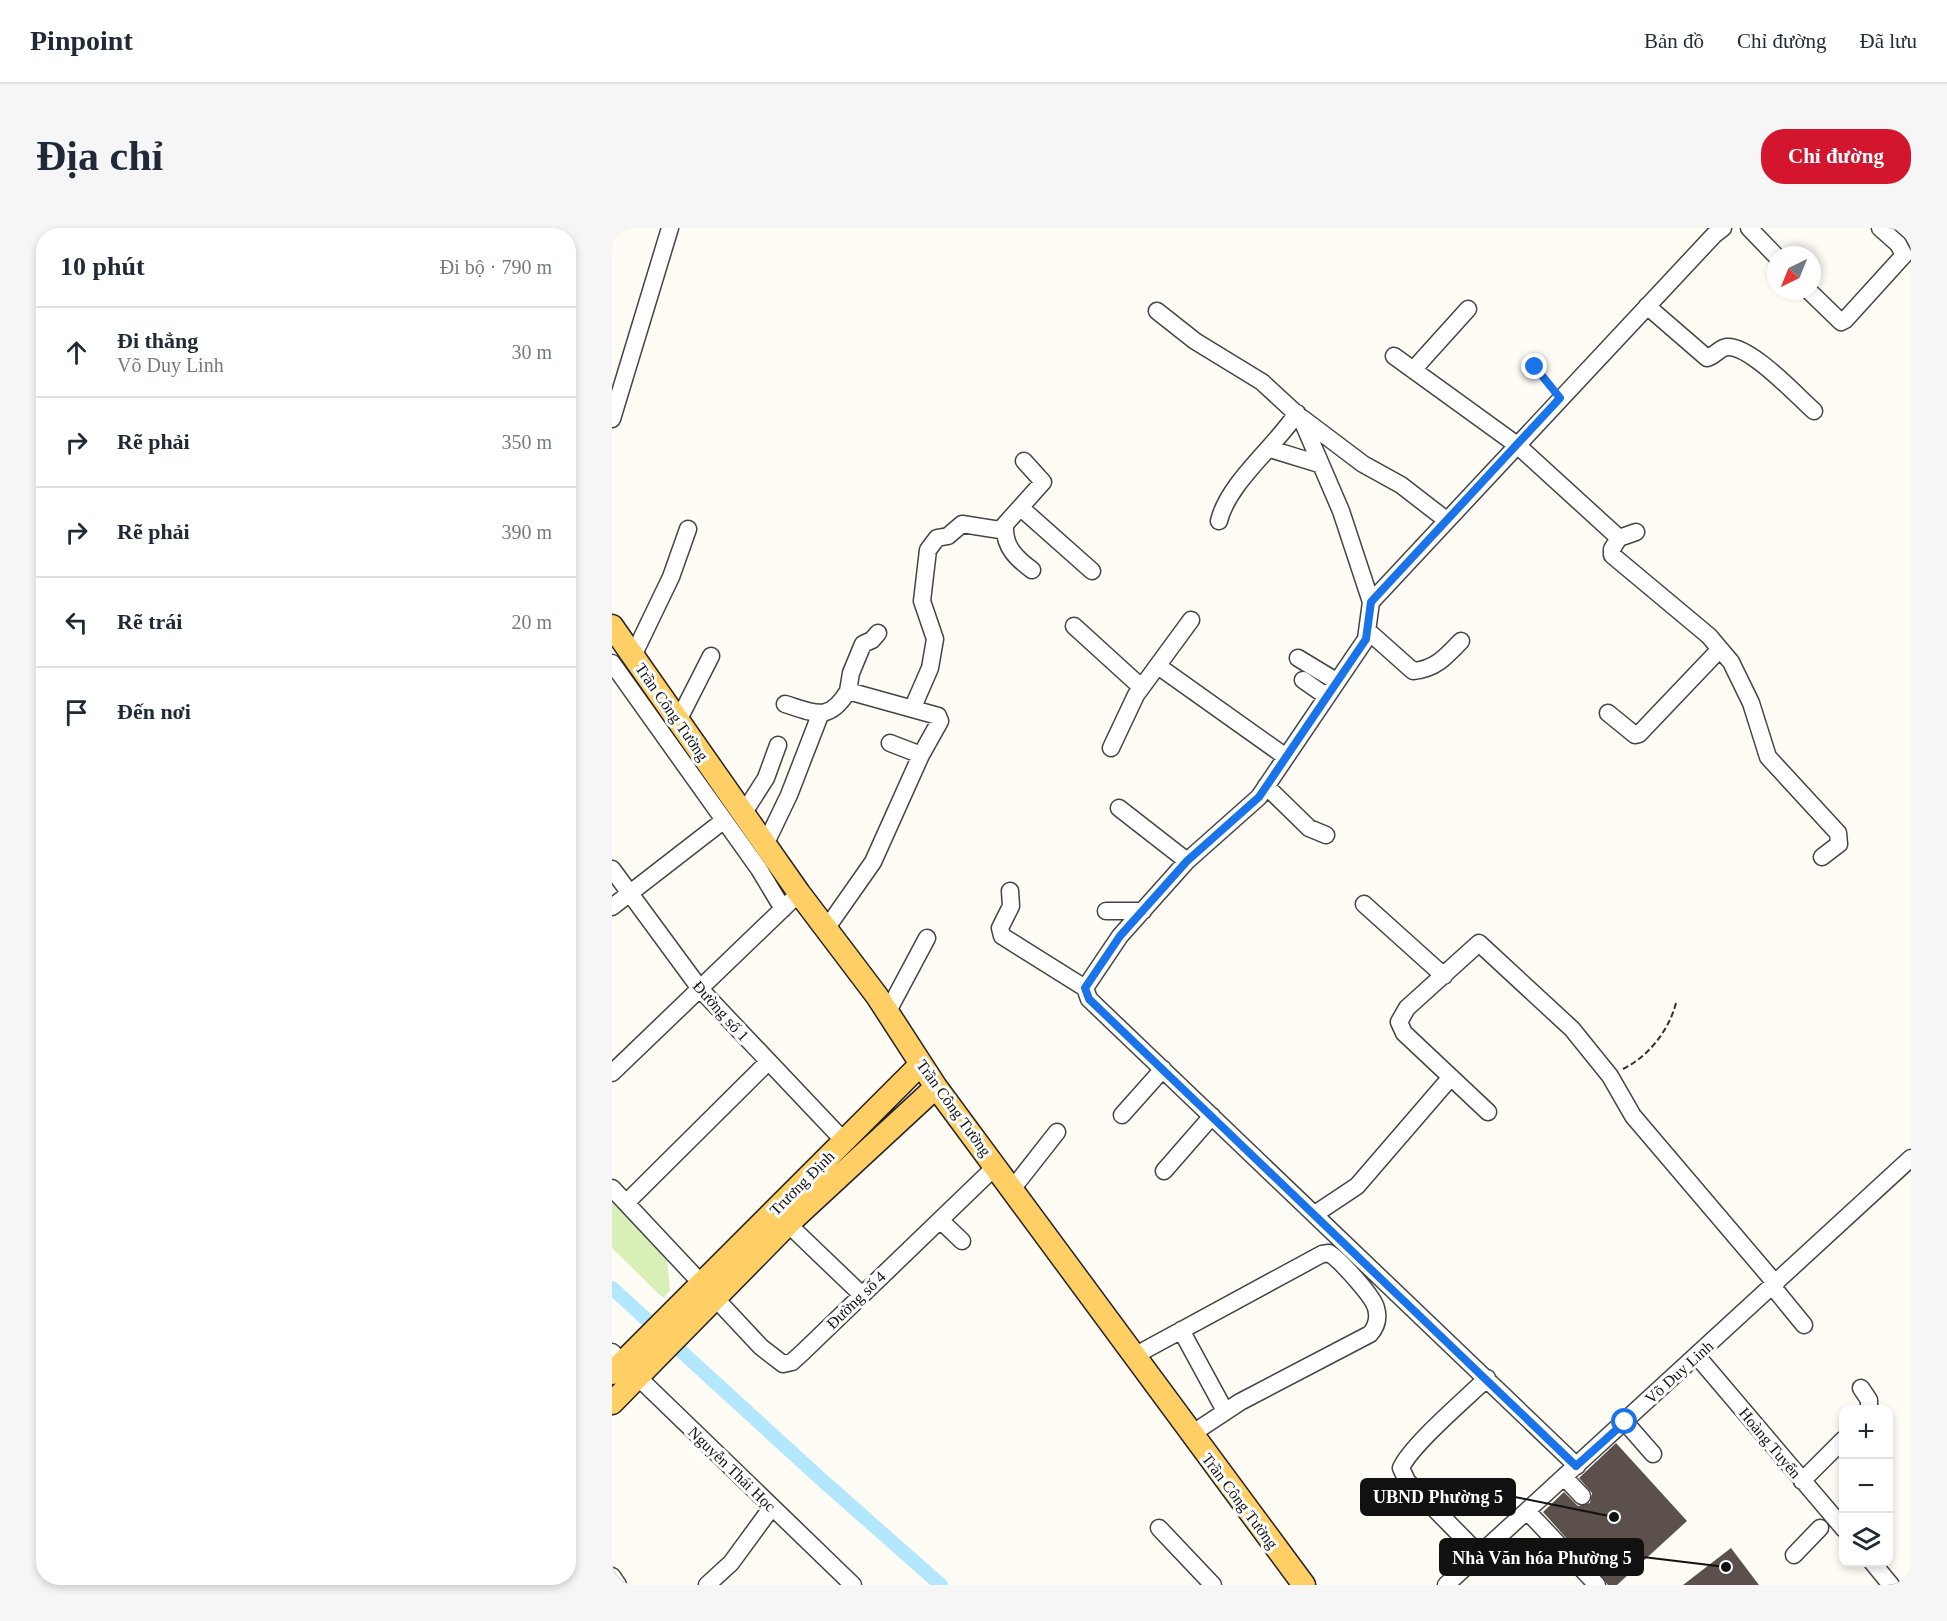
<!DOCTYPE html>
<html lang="vi">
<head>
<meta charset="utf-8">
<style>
	:root { --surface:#fff; --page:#f6f6f7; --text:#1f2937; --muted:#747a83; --line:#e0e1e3; --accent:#d3162d }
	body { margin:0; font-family:"Times New Roman",serif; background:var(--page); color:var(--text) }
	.controls { position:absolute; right:18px; bottom:18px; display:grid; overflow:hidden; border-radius:12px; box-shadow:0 3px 9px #0003 }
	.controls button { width:54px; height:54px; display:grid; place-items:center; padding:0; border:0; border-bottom:2px solid var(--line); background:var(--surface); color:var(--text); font:30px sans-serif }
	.compass { position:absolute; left:1155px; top:18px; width:54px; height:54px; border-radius:50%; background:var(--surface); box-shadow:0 3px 9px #0003; rotate:223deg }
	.stop { position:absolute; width:18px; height:18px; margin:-14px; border:4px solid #1a73e8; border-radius:50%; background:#fff }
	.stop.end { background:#1a73e8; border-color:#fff; box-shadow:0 2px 6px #0008 }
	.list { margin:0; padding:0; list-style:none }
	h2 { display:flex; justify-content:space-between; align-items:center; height:78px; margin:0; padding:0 24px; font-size:26px }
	h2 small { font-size:20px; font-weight:400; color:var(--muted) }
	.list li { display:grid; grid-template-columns:39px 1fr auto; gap:18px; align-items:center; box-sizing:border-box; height:90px; padding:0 24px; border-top:2px solid var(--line) }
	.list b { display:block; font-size:22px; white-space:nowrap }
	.list p { margin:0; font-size:20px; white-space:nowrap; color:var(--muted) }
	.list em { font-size:20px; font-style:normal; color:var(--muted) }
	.icon { flex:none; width:33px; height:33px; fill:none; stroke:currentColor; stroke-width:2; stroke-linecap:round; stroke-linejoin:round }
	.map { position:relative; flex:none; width:1299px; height:1357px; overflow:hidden; border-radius:24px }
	header { display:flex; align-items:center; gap:36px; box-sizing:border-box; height:84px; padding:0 30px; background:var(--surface); border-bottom:2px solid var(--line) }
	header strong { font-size:28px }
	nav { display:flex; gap:33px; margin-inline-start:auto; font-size:21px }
	.intro { display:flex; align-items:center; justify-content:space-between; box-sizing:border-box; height:144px; padding:0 36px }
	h1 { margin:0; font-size:42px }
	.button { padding:15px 27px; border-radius:24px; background:var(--accent); color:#fff; font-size:21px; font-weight:700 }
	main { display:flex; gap:36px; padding:0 36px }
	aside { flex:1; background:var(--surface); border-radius:24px; box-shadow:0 3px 9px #0003 }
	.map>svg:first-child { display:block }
</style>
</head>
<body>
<header>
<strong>Pinpoint</strong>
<nav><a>Bản đồ</a><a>Chỉ đường</a><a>Đã lưu</a></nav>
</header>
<div class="intro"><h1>Địa chỉ</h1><a class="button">Chỉ đường</a></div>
<main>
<aside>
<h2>10 phút<small>Đi bộ · 790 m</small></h2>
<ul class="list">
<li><svg class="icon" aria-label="ahead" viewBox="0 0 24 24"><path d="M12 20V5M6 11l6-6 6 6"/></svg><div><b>Đi thẳng</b><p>Võ Duy Linh</p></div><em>30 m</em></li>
<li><svg class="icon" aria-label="right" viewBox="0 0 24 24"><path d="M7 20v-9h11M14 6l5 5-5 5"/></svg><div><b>Rẽ phải</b></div><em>350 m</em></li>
<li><svg class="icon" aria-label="right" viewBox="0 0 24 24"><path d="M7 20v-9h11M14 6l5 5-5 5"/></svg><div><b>Rẽ phải</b></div><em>390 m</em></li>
<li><svg class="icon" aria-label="left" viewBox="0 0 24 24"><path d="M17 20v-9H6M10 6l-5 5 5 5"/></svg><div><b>Rẽ trái</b></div><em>20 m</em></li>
<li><svg class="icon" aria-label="arrive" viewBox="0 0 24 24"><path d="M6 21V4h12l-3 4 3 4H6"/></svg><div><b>Đến nơi</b></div></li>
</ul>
</aside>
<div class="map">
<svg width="1299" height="1357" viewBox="0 0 1299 1357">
	<rect width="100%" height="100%" fill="#fffcf5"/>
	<!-- green -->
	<path fill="#d9efb8" d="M0,974l55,57 3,31 -7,8 -51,-50z"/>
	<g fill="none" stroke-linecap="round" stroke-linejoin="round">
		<!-- canal -->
		<path stroke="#b2e7fd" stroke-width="14" d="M0,1060l210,192 119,105"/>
	</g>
	<!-- building -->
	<path fill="#5b504c" d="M1004,1215l71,78 -70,64h-9l-65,-73 21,-20 14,14 12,-3 2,-10 -13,-15z
		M1119,1320l28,37h-76z"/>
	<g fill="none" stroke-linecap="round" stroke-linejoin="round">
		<!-- minor casing -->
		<g stroke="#444" stroke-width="19">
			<path id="minor" d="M1137,0l27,28
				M1197,63l32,31 4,-2 59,-65 -6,-11 -18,-16
				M1035,78l60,52c8,-2 12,-10 20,-11 23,-2 69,48 87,64
				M545,83l38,30 67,41 39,36 40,93 30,91
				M782,128l123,89 102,93 -7,11v6l97,81 22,26 20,41 17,54 70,76 1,11 -17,13
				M801,142l55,-61
				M690,190l61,46 38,21 44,34
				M0,191l58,-191
				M658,221l49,15
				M409,280l71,63
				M607,293c9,-38 56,-74 78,-108
				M393,299c-1,20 12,32 27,43
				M1007,310l17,-6
				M462,398l67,61
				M756,403l45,40c22,-2 33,-14 48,-30
				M21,428l38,-79 17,-48
				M686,430l38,23
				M0,435l147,206 24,40
				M546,438l128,91
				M691,452l23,16
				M236,463l3,-18 12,-29 9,-4 6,-7
				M173,476c29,9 44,19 63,-13l90,25 2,5 -19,34 -48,107 -47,67
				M301,479l17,-39 5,-29 -13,-38 6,-51 9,-12 11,-2 14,-12 38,6 43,-48 -19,-21
				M996,485l27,22 4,-1 81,-85
				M66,493l33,-65
				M278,515l31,12
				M499,520l25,-53 55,-75
				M654,558l43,42 17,7
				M507,580l68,53
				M131,586l23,-36 12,-33
				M153,617l24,-50 31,-80
				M0,641l89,121 143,151
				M398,663l1,15 -11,22 2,8 83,52 4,11 488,467
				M752,676l80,72
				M0,679l111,-86
				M494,683h37
				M473,760l35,-52 67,-75 72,-64 107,-158 5,-37 343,-367 9,-7
				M275,785l40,-75
				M0,845l179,-172
				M876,884l-84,-79 -5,-11 8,-14 72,-65 93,86 38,47 23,40 143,168
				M510,887l41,-46
				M552,943l48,-55
				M0,960l149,159 22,17 9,-2 11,-10 193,-186
				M401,960l44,-56
				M14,975l142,-141
				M703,986l42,-28 94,-109
				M328,992l22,21
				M176,996l74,71
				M1161,1059l31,38
				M569,1102l44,81
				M0,1124l241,233
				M522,1128l188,-102 7,-1c11,7 44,43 47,55 3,10 1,18 -6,26l-130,68 -50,33
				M1085,1128l147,173
				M1249,1160l8,12v10
				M1013,1194l28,32
				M952,1249l18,19
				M1190,1253l42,-42
				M915,1283l70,74
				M547,1300l54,57
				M867,1326l-72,-73 -6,-13c10,-23 66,-70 86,-90
				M1182,1327l26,-27
				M1260,1334l19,23
				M0,1348l6,9
				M95,1357l24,-22 41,-56
				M834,1357l465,-427"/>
		</g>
		<!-- major casing -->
		<g stroke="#222" stroke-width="25">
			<path id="major" d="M0,398l187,267 78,103 59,91 368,498
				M0,1145l309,-309
				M0,1175l176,-179 148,-137"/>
		</g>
		<!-- path -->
		<path stroke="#333" stroke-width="2" stroke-dasharray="6 3" stroke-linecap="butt" d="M923,139l16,20
			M1011,841c26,-13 46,-39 53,-66"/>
		<!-- minor -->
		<use href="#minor" stroke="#fff" stroke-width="16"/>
		<!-- major -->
		<use href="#major" stroke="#ffce65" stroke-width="22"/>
	</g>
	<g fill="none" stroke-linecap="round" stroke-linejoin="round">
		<!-- route -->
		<path stroke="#1a73e8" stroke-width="8" d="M923,139l25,31 -189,204 -5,37 -107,158 -72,64 -67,75 -35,52 4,11 487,467 49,-44"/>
	</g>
	<g text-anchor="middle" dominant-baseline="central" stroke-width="6" stroke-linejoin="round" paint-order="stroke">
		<!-- street labels -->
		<g font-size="16" fill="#111" stroke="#fff">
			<text transform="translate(60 484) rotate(55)">Trần Công Tường</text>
			<text transform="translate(109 783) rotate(48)">Đường số 1</text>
			<text transform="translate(342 880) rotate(54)">Trần Công Tường</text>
			<text transform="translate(190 955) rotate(-45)">Trương Định</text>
			<text transform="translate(244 1072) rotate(-44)">Đường số 4</text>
			<text transform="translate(1067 1144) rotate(-42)">Võ Duy Linh</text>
			<text transform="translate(1158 1215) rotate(50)">Hoàng Tuyển</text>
			<text transform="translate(120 1241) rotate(44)">Nguyễn Thái Học</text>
			<text transform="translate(628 1273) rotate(53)">Trần Công Tường</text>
		</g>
	</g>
	<!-- callouts -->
	<path fill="none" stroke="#111" stroke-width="2" d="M1002 1289L903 1269M1114 1339L1031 1329"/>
	<g fill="#111" stroke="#fff" stroke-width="2">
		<circle cx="1002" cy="1289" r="6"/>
		<circle cx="1114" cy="1339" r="6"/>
	</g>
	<g fill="#111" stroke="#111" stroke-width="2">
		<rect x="749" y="1251" width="154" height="36" rx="6"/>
		<rect x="828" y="1311" width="203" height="36" rx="6"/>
	</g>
	<g font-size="18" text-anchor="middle" font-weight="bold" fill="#fff">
		<text x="826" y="1275">UBND Phường 5</text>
		<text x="930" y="1336">Nhà Văn hóa Phường 5</text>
	</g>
</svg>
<div class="controls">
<button>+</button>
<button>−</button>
<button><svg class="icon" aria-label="layers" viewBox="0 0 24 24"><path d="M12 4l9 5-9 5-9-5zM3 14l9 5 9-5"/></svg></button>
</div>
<svg class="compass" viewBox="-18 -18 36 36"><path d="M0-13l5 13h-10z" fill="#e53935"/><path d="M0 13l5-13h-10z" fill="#747a83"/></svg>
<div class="stop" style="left:1013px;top:1194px"></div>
<div class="stop end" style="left:923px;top:139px"></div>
</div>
</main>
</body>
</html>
